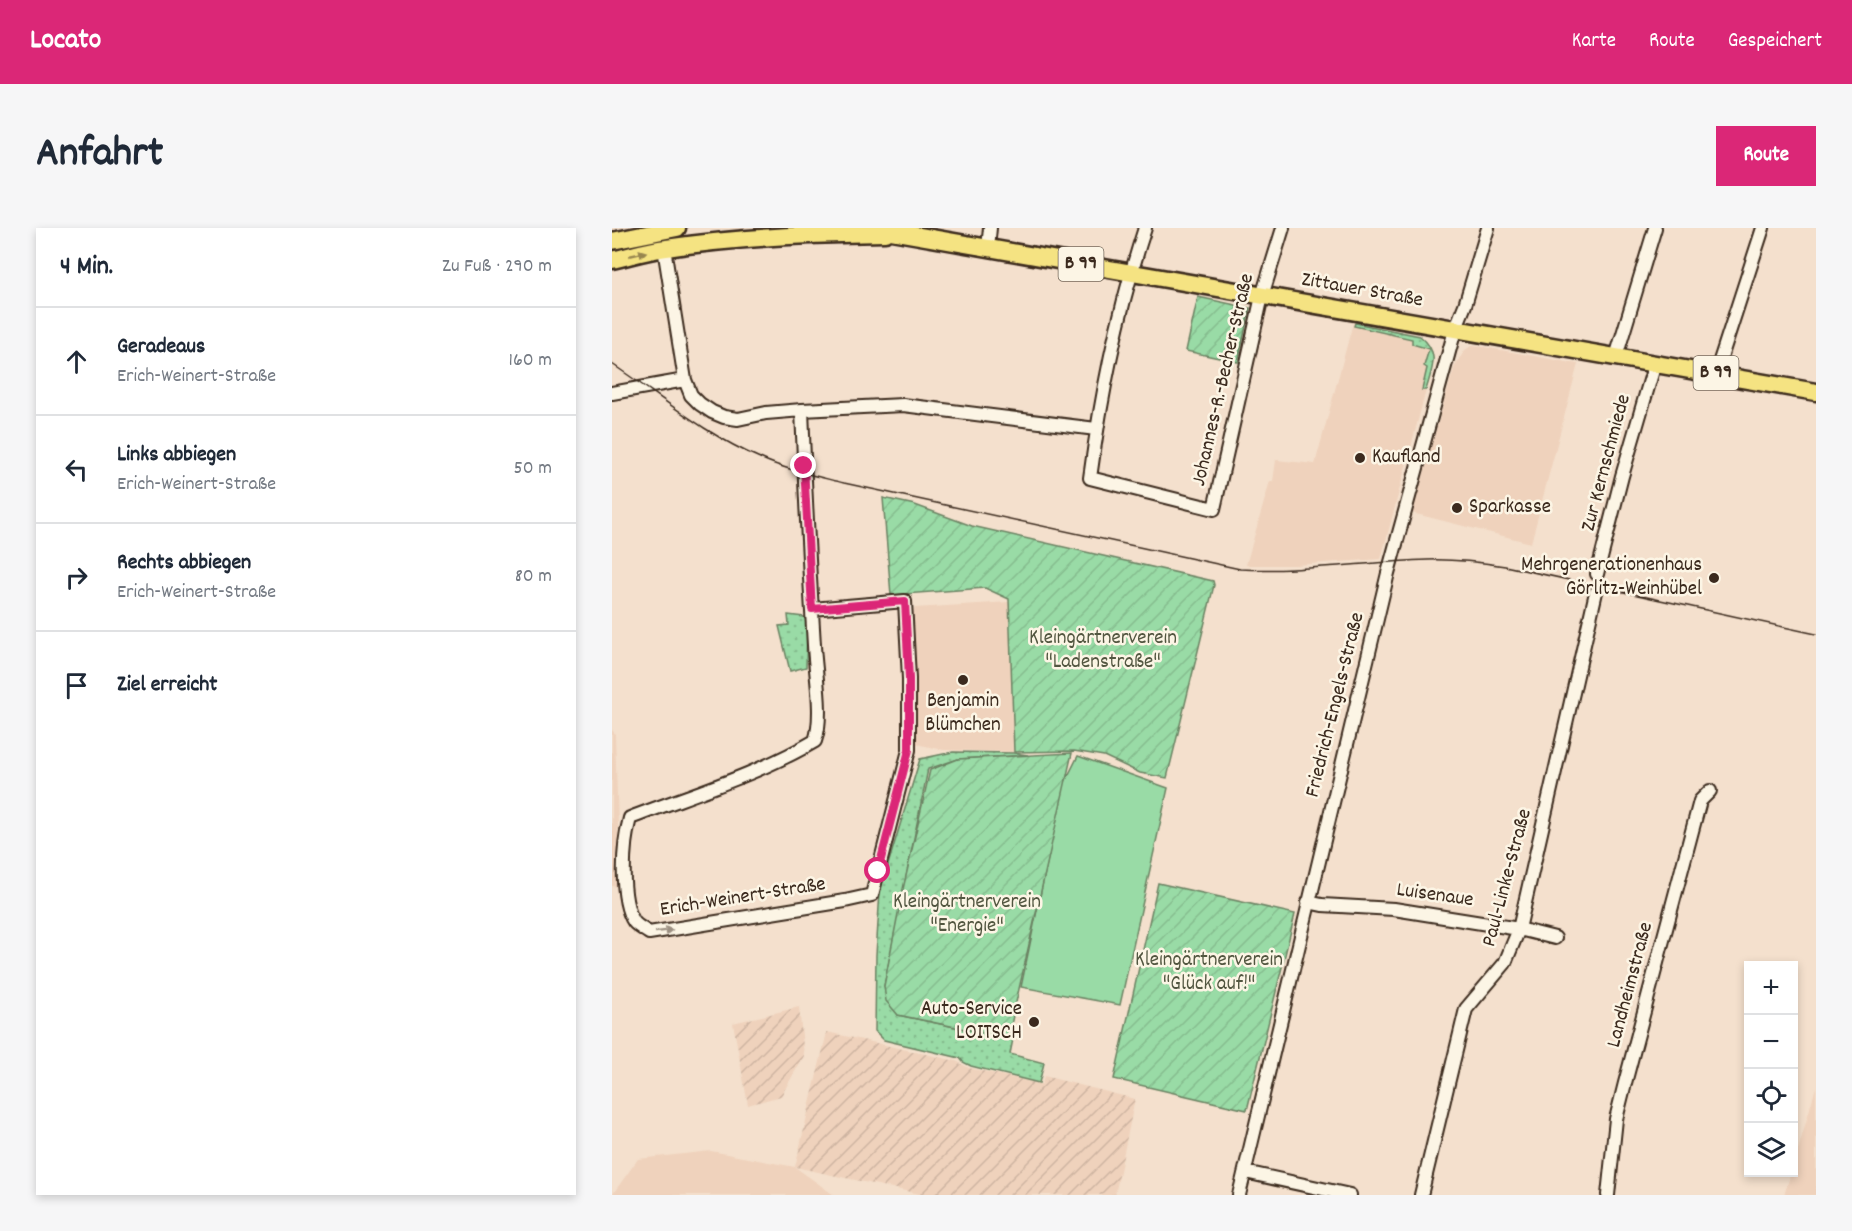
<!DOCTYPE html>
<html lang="de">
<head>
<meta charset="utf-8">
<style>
	:root { --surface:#fff; --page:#f6f6f7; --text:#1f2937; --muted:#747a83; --line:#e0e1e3; --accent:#db2777 }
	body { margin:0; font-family:Dekko,sans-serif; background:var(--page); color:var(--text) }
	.controls { position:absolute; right:18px; bottom:18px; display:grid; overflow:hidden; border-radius:0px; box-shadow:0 3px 9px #0003 }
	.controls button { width:54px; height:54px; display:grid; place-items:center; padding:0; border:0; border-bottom:2px solid var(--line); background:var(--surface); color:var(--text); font:30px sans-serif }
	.stop { position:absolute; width:18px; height:18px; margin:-14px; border:4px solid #db2777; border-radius:50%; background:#fff }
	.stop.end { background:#db2777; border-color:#fff; box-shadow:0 2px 6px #0008 }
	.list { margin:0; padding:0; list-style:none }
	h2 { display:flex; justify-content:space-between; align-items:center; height:78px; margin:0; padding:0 24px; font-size:26px }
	h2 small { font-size:20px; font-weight:400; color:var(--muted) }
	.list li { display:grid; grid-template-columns:39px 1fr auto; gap:18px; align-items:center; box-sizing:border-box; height:108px; padding:0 24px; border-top:2px solid var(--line) }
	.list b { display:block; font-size:22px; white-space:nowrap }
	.list p { margin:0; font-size:20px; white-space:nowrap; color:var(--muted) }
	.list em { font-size:20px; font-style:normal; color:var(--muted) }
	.icon { flex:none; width:33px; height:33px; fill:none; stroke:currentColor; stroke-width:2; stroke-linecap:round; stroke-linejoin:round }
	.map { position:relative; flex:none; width:1204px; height:967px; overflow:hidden; border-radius:0px }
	header { display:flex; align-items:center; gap:36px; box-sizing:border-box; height:84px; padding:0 30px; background:var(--accent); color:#fff }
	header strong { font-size:28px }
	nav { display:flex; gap:33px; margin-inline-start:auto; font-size:21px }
	.intro { display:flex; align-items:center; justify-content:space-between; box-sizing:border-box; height:144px; padding:0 36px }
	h1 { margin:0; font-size:42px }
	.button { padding:15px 27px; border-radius:0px; background:var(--accent); color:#fff; font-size:21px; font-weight:700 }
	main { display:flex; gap:36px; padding:0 36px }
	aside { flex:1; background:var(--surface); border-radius:0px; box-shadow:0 3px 9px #0003 }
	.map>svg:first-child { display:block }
</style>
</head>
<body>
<header>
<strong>Locato</strong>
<nav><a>Karte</a><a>Route</a><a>Gespeichert</a></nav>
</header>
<div class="intro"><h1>Anfahrt</h1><a class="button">Route</a></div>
<main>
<aside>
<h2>4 Min.<small>Zu Fuß · 290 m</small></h2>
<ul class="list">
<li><svg class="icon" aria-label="ahead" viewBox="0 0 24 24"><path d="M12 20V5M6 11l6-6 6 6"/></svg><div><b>Geradeaus</b><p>Erich-Weinert-Straße</p></div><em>160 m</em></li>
<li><svg class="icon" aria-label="left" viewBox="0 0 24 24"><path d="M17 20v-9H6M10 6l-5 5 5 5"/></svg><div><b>Links abbiegen</b><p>Erich-Weinert-Straße</p></div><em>50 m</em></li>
<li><svg class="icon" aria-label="right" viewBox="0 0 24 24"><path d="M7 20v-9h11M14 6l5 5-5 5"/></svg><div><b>Rechts abbiegen</b><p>Erich-Weinert-Straße</p></div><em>80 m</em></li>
<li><svg class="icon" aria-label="arrive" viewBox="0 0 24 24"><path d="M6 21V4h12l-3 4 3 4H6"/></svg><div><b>Ziel erreicht</b></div></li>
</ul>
</aside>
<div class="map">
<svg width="1204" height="967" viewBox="0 0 1204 967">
	<defs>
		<pattern id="industrial-furrows" width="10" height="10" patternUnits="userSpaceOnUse" patternTransform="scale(1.5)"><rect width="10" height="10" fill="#efd2bc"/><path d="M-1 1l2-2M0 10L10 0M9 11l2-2" fill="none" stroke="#ceb4a1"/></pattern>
		<pattern id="grass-dots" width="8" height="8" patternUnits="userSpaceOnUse" patternTransform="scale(1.5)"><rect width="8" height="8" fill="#99dba6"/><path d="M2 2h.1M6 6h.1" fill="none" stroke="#85bc8e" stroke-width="1.8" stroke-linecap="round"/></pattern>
		<pattern id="garden-furrows" width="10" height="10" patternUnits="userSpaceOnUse" patternTransform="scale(1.5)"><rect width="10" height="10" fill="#99dba6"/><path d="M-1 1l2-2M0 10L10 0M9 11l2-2" fill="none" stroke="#85bc8e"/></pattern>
	</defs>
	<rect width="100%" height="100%" fill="#f4e0cd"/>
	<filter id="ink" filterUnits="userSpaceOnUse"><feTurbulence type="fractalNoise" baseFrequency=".0167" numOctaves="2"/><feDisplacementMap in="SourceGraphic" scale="12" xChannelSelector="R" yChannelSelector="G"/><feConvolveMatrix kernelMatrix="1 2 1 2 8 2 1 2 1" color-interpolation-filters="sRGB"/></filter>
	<g filter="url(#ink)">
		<!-- built -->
		<path fill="#efd2bc" d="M741,95l67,13 11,11 3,8v5l-53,199 -86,6h-49l24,-84h3l3,-21 39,4z
			M859,118l13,1 94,17 -47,179 -119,-30 42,-145 11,-18z
			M397,374l5,150 -70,-2 -28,-6 -5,-128 4,-8z
			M0,502l3,4 5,153 -8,-1z
			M1204,859v108h-32l7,-22 3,-1v-8z
			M99,923l84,16 39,28h-222l26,-36z"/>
		<!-- industrial -->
		<path fill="url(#industrial-furrows)" d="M187,779l5,49 -23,40 -33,9 -15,-82z
			M215,804l129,29 13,7 73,16 2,-8 91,23 -20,96h-191l-129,-28z"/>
		<!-- grass -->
		<path fill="url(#grass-dots)" stroke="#6a8262" stroke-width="1.5" d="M743,95l65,13c21,17 12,32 6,54h-4l5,-22 -3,-2 5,-17 -17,-5v-5l-58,-13z
			M176,387l16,2 3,4 -1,46 -16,4 -11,-45 10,-1z
			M341,524l60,1 15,2 -70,4 -30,10 -44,217 14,29 115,24 -3,15 34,9 -5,20 -68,-17 -8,-4 -3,-4 -76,-18 -9,-9 1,-76 4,-64 40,-132z"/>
		<!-- park -->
		<path fill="#99dba6" stroke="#6a8262" stroke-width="1.5" d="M466,528l90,32 -48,217 -99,-18 42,-201z"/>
		<!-- garden -->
		<path fill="url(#garden-furrows)" stroke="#6a8262" stroke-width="1.5" d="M586,69l52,11 -12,54 -52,-11z
			M271,270l32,7 57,21 241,55 1,4 -47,193 -27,-5 -36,-17 -30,-5 -60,1 -5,-153 -24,-11 -94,7z
			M460,525l-64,285 -110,-23 -12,-14 -2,-15 17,-88 29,-128 28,-11z
			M546,655l137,31 -48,196 -133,-31z"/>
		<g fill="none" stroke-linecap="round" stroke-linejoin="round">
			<!-- minor casing -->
			<g stroke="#3b2a1e" stroke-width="16">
				<path id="minor" d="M533,0c-26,79 -44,168 -55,250l124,31 48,-213 21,-68
					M52,20l21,132 6,15 9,9 12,8 12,5 14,2 28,-6 36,-3 101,-5 193,24
					M376,20l2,-20
					M1004,129l39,-129
					M1104,145l47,-145
					M0,165l73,-13
					M190,182c3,78 7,156 12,235 1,27 10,71 1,96 -58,34 -123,53 -185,77 -7,25 -11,81 4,104 3,4 11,8 15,11l196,-32 27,-6 37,-145v-71l-4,-78 -93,8
					M985,346l25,-98 33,-113
					M696,674l14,3 72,4 125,20 36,9
					M633,944l105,23
					M627,967l149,-622 67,-243 10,-25 23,-77
					M809,967l45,-186 39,-46 14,-34 77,-337
					M996,967l8,-76 9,-36 75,-282 10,-10"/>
			</g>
			<!-- major casing -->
			<g stroke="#3b2a1e" stroke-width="21">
				<path id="major" d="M262,0l942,164
					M0,13l65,-13
					M0,32c18,-4 36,-10 54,-12 72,-11 145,-14 219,-15"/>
			</g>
			<!-- minor -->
			<use href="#minor" stroke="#fcf5e5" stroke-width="12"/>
			<!-- major -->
			<use href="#major" stroke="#f5e382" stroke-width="16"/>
			<!-- tram -->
			<path stroke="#3b2a1e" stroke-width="1.5" d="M0,136c48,32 94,71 148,94 26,12 56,18 84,25l396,86c63,3 125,-7 187,-9 27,-1 52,2 78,6l311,68"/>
		</g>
		<!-- one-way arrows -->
		<defs><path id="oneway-solid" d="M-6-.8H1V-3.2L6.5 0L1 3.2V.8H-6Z" transform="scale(1.5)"/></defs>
		<use fill="#988650" href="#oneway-solid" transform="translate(26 26) rotate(-13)"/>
		<use fill="#9c9082" href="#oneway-solid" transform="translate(52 703) rotate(-7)"/>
	</g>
	<g fill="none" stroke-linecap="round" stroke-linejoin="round" filter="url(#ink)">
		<!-- route -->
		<path stroke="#db2777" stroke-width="8" d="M192,238l8,143 93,-8 4,78v71l-31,121"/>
	</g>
	<!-- markers -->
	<g fill="#3b2a1e" stroke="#fcf5e5" stroke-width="2">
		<circle cx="748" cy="230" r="6"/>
		<circle cx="845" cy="280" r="6"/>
		<circle cx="1102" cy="350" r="6"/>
		<circle cx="351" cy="452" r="6"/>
		<circle cx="422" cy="794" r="6"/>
	</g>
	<g text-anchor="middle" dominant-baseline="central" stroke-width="5" stroke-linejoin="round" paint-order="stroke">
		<!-- shield labels -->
		<g fill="#fcf5e5" stroke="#75675a" stroke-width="1.5">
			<rect x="446.5" y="19" width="45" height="34" rx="4.5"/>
			<rect x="1081.5" y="128" width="45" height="34" rx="4.5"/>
		</g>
		<g font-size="20" font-weight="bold" fill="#3b2a1e">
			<text x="469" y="36">B 99</text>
			<text x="1104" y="145">B 99</text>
		</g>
		<!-- street labels -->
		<g font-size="21" fill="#3b2a1e" stroke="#fcf5e5">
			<text transform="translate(750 63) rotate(10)">Zittauer Straße</text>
			<text transform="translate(612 152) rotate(-77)">Johannes-R.-Becher-Straße</text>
			<text transform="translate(995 235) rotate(-75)">Zur Kernschmiede</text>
			<text transform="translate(724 477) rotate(-76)">Friedrich-Engels-Straße</text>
			<text transform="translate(896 650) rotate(-75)">Paul-Linke-Straße</text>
			<text transform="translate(823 668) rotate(8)">Luisenaue</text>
			<text transform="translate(131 670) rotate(-9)">Erich-Weinert-Straße</text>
			<text transform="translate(1019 757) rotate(-75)">Landheimstraße</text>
		</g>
		<!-- poi labels -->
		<g font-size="21" fill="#3b2a1e" stroke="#fcf5e5" text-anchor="start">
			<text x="760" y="230">Kaufland</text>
			<text x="857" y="280">Sparkasse</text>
			<text x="1090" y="338" text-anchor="end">Mehrgenerationenhaus<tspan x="1090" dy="24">Görlitz-Weinhübel</tspan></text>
			<text x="351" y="474" text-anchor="middle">Benjamin<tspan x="351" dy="24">Blümchen</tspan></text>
			<text x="410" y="782" text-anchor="end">Auto-Service<tspan x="410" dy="24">LOITSCH</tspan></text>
		</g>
		<!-- park labels -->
		<g font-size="21" fill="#525640" stroke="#fcf5e5">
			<text x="491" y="411">Kleingärtnerverein<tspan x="491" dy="24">"Ladenstraße"</tspan></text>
			<text x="355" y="675">Kleingärtnerverein<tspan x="355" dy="24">"Energie"</tspan></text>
			<text x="597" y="733">Kleingärtnerverein<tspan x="597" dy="24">"Glück auf!"</tspan></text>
		</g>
	</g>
</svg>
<div class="controls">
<button>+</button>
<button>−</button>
<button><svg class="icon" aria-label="locate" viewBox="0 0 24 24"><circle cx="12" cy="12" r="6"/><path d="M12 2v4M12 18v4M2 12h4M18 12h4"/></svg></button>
<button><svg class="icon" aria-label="layers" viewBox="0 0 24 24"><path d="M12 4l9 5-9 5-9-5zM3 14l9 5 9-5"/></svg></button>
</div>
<div class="stop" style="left:266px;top:643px"></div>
<div class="stop end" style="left:192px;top:238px"></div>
</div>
</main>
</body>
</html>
